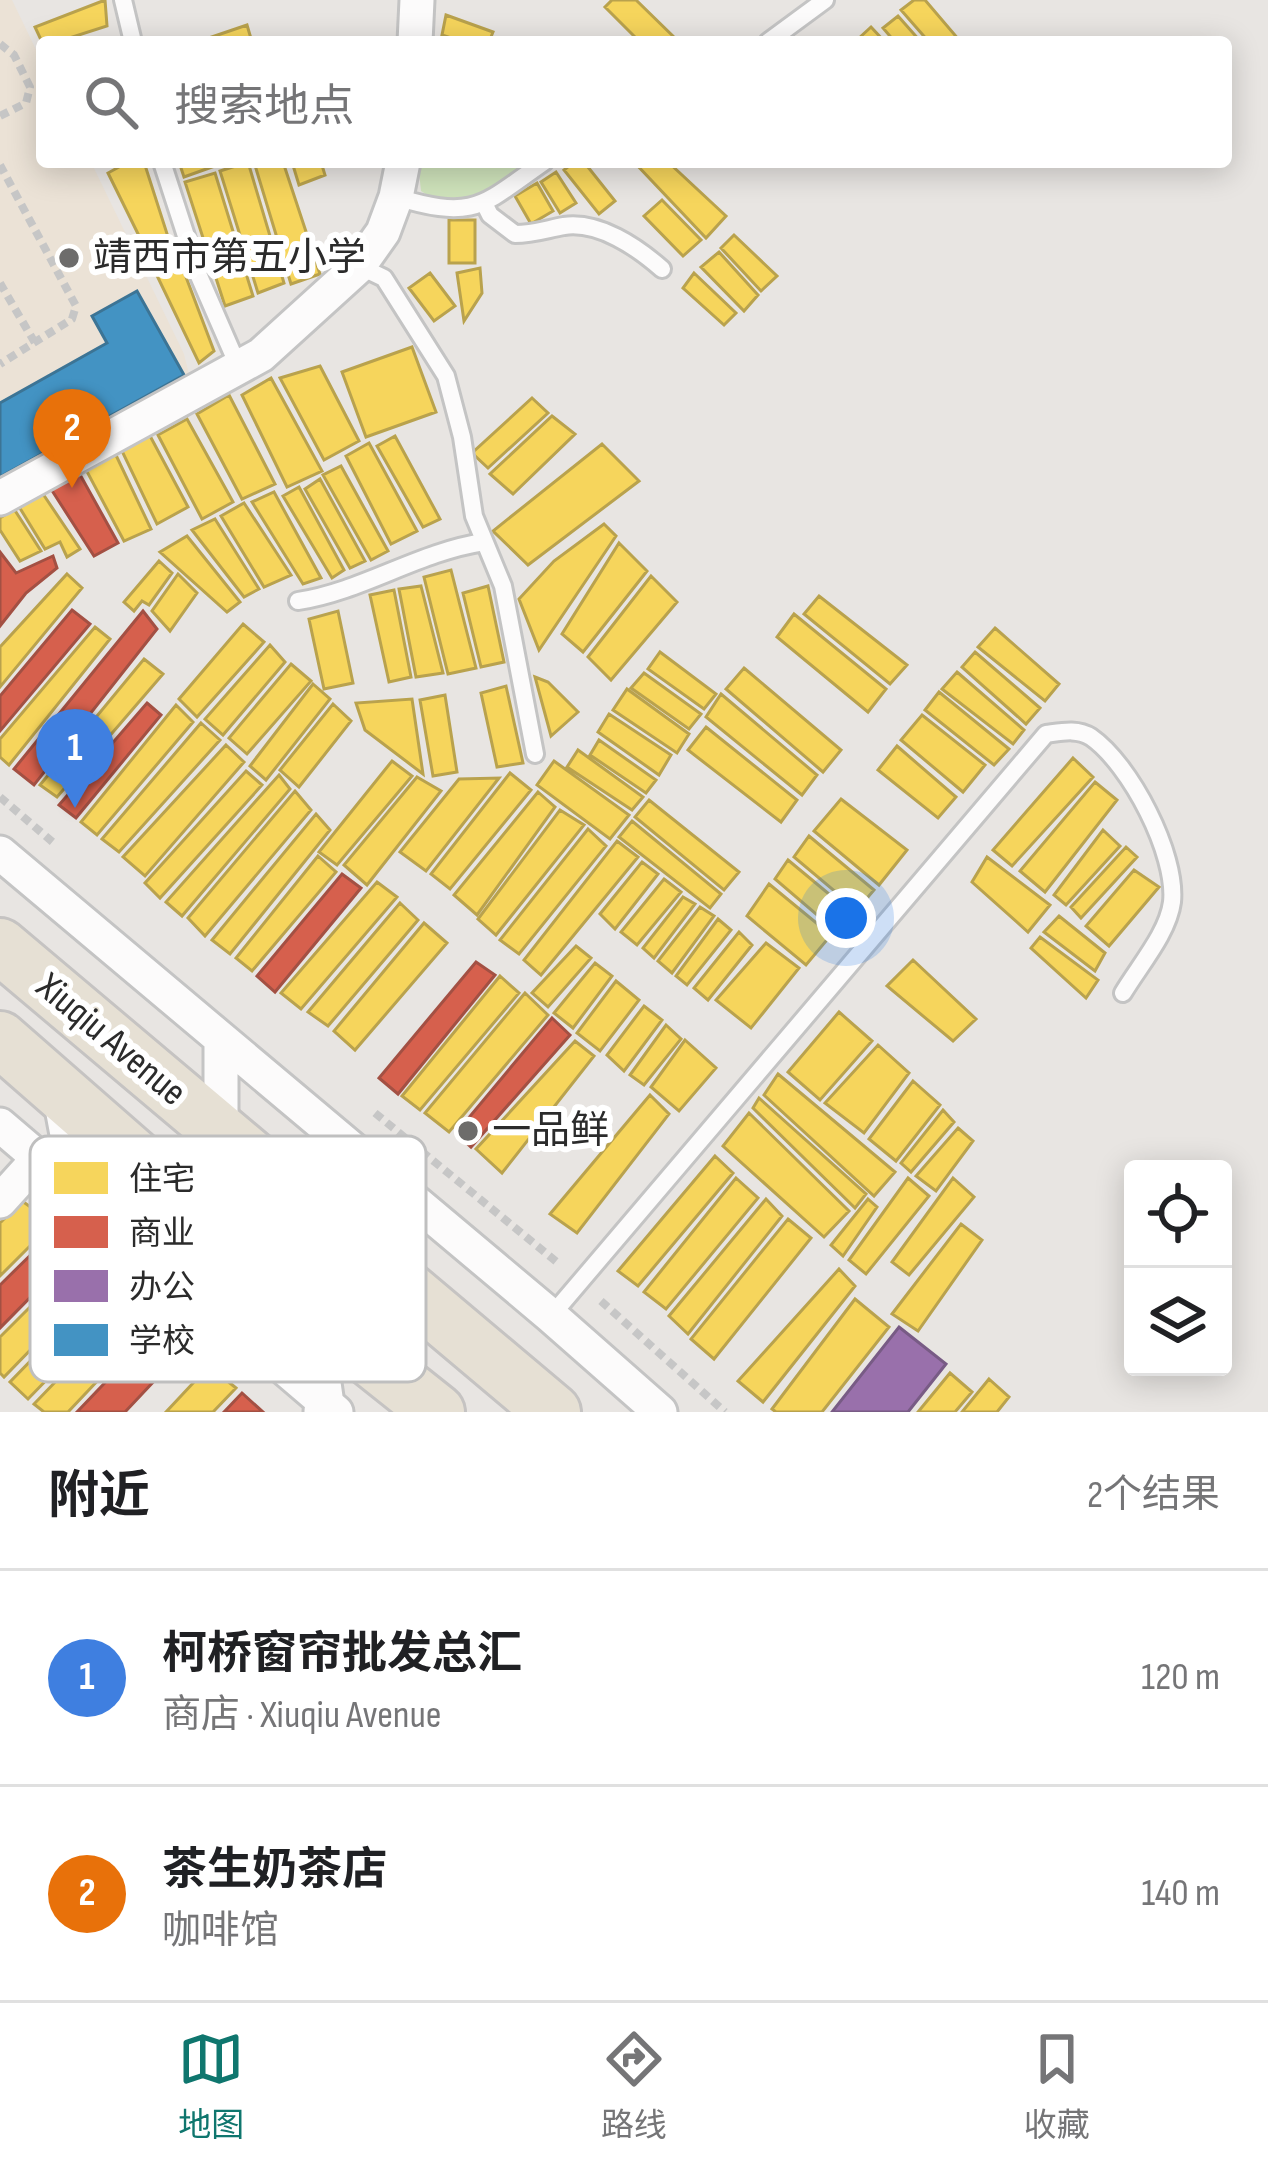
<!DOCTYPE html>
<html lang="zh">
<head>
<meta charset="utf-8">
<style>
	:root { --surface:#fff; --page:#f6f6f6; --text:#202124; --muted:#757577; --line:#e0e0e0; --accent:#0f766e }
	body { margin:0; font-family:"Sofia Sans Condensed","Noto Sans SC",sans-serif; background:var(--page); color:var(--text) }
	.controls { position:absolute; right:36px; bottom:36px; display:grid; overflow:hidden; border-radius:12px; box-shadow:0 6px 30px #0003 }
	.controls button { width:108px; height:108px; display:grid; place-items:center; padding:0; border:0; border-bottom:3px solid var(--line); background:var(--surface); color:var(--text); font:60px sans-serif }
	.you { position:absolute; left:846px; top:918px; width:42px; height:42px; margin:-30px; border:9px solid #fff; border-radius:50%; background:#1a73e8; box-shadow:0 0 0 18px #1a73e833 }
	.badge { display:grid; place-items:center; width:78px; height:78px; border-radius:50%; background:var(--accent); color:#fff; font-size:39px; font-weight:700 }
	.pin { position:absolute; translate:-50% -99px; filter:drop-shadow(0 3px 6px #0008) }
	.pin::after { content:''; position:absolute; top:63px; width:42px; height:36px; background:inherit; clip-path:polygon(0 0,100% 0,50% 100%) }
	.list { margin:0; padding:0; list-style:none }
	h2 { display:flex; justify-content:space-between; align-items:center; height:156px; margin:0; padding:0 48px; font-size:51px }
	h2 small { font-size:39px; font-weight:400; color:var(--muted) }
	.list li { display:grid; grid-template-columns:78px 1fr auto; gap:36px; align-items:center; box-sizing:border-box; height:216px; padding:0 48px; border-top:3px solid var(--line) }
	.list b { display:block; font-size:45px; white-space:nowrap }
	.list p { margin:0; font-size:39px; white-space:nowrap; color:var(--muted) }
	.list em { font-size:39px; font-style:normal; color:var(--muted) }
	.icon { flex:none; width:66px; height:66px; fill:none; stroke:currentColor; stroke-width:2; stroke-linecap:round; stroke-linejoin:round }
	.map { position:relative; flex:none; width:1268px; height:1412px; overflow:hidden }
	.search { position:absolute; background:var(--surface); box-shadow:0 6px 30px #0003; left:36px; right:36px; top:36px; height:132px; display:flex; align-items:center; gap:30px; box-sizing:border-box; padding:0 42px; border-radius:12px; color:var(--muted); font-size:45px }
	.sheet { height:588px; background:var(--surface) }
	nav { display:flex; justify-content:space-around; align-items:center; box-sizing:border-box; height:168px; border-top:3px solid var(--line); background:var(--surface); font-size:33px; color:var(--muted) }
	nav a { display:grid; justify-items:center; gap:6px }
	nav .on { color:var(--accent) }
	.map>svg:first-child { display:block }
</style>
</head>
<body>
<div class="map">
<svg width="1268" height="1412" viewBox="0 0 1268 1412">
	<rect width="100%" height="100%" fill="#e8e5e2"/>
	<!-- education -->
	<path fill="#ebe2d6" d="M0,0h12l30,62v100h49l93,192 6,24 -190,108z"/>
	<!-- green -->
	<path fill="#cfe3bb" d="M418,162h109l-52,39 -45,-4 -9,-6z"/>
	<!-- homes -->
	<path fill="#f6d55c" stroke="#b9a24d" stroke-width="3" d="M105,0l2,26 -50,16h-15l-7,-15z
		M612,0h24l43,42h-39l-35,-35z
		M914,0h11l35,41 -31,1 -28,-32z
		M446,15l47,17 -4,10h-26l-21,-7z
		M898,16l23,26h-26l-12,-14z
		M247,25l5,17h-55z
		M871,27l14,15 -28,-2z
		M128,162h16l26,81 -23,9 -39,-79z
		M179,162h47l-42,15z
		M248,162l36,121 -26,10 -38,-122z
		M254,162h29l37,112 -29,10z
		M292,162h29l4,13 -26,10z
		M574,162h10l31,39 -16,13 -35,-44z
		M634,162h34l58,54 -20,22z
		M556,172l20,31 -16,10 -19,-31z
		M215,173l38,123 -28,10 -40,-124z
		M537,183l16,28 -22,13 -16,-28z
		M662,200l39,40 -18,16 -39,-40z
		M449,220h26v43h-26z
		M734,235l43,41 -16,15 -40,-43z
		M175,248l39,103 -15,12 -50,-104z
		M719,252l39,43 -14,16 -43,-44z
		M480,268l2,25 -18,28 -7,-48z
		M430,273l25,33 -21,15 -25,-33z
		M694,273l42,40 -12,12 -41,-37z
		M412,347l24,65 -70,25 -24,-65z
		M320,366l39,75 -35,19 -44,-82z
		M271,378l51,93 -35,16 -45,-92z
		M229,395l46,89 -33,15 -45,-85z
		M532,398l16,15 -60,55 -16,-15z
		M552,416l23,18 -62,60 -23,-20z
		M187,419l46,83 -31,17 -44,-84z
		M149,434l39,73 -31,17 -36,-75z
		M395,436l45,83 -17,8 -46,-81z
		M369,443l48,88 -26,13 -45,-88z
		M602,444l37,37 -111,84 -35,-34z
		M114,451l37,78 -27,12 -40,-75z
		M341,466l47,85 -17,9 -48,-85z
		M320,479l45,82 -15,7 -45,-79z
		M299,487l45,83 -12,8 -49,-82z
		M41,491l39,58 -13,8 -7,-15 -15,7 -27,-44z
		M274,492l47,86 -18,6 -51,-82z
		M244,503l47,72 -27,12 -43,-71z
		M14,509l27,42 -21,10 -20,-31v-12z
		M215,519l44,70 -15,8 -52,-67z
		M604,524l12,12 -77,114 -20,-51 35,-38z
		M187,536l53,66 -13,10 -67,-60z
		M619,543l28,28 -64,81 -21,-18z
		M159,561l13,12 -23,32 -7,-4 -8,10 -10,-9z
		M451,570l25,98 -28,6 -24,-97z
		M67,574l15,14 -82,99v-40z
		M178,574l19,19 -27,38 -18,-20z
		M651,576l26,26 -66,78 -23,-23z
		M421,586l22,87 -27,4 -17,-88z
		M488,586l16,76 -23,5 -18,-74z
		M394,590l17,87 -22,5 -19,-87z
		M819,596l88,69 -17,19 -86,-70z
		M338,611l15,72 -29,6 -15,-70z
		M794,614l92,75 -18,23 -91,-75z
		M243,624l21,18 -67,75 -18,-18z
		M95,627l15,12 -101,126 -9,-8v-18z
		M995,628l64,56 -14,17 -67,-54z
		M270,645l15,17 -62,73 -18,-16z
		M660,652l56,42 -12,15 -56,-40z
		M975,652l65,56 -14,16 -64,-57z
		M144,659l19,15 -106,123 -17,-12z
		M291,664l20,17 -64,73 -18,-16z
		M744,668l97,82 -18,22 -97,-83z
		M957,672l67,58 -11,14 -71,-55z
		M644,673l57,41 -12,15 -58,-41z
		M535,677l13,5 30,30 -27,24z
		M313,684l17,15 -64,81 -16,-14z
		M506,686l17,77 -26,4 -16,-74z
		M627,689l62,45 -12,19 -64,-43z
		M939,692l70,57 -15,16 -69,-55z
		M721,694l96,81 -15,20 -96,-78z
		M445,695l12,77 -24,4 -13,-76z
		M412,699l11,75 -58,-44 -9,-27z
		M333,704l18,17 -52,66 -19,-17z
		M176,705l17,17 -96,113 -16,-13z
		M609,714l62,41 -12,20 -61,-43z
		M922,715l63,50 -22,27 -62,-52z
		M201,723l19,17 -101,112 -17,-13z
		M706,727l91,73 -16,22 -93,-72z
		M599,740l57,40 -10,13 -56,-38z
		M226,745l18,17 -99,114 -22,-19z
		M897,746l59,51 -18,21 -60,-48z
		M578,750l65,47 -11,13 -65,-43z
		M1073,758l20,19 -81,89 -19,-16z
		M392,761l20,15 -75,89 -18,-13z
		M554,761l75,54 -19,24 -73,-54z
		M246,771l16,14 -102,113 -15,-15z
		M510,773l21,17 -81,99 -19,-15z
		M279,775l11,14 -108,127 -16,-14z
		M417,777l24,14 -74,94 -23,-20z
		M499,778l-73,93 -26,-19 59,-73z
		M1095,782l22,18 -72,92 -25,-21z
		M295,791l16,19 -106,126 -17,-18z
		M538,792l17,15 -78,108 -23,-20z
		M841,799l66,51 -28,35 -65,-54z
		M649,800l90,72 -15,18 -89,-73z
		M560,810l24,15 -88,110 -18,-16z
		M316,814l14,16 -100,124 -18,-14z
		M632,821l89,73 -11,14 -91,-71z
		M588,829l18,17 -87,108 -19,-14z
		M1103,830l17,16 -54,59 -12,-10z
		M809,836l65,54 -17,20 -63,-53z
		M617,841l21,16 -97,118 -17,-15z
		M1126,847l11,10 -56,61 -10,-11z
		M318,856l18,16 -84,99 -16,-13z
		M987,857l63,48 -22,27 -56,-50z
		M788,860l65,54 -16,18 -62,-53z
		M642,862l16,12 -43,55 -15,-15z
		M1134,870l25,17 -50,59 -23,-20z
		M664,879l17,13 -44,53 -16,-13z
		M377,882l20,15 -96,112 -20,-16z
		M769,884l62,51 -25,30 -59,-49z
		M683,897l12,7 -41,54 -11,-10z
		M400,903l18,17 -90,106 -20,-14z
		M700,907l14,9 -42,57 -14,-12z
		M1059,916l46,37 -10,18 -51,-39z
		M718,919l13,11 -44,55 -11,-9z
		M424,923l23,20 -92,107 -21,-19z
		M739,932l13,13 -44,55 -14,-12z
		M1040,937l58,43 -12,18 -55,-50z
		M766,943l33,25 -48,60 -35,-28z
		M576,946l15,12 -43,49 -16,-14z
		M913,960l63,59 -23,22 -66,-55z
		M595,963l17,13 -39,52 -19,-15z
		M500,976l19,17 -99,117 -18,-14z
		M616,981l23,19 -39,51 -23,-18z
		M525,993l23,22 -99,117 -24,-19z
		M644,1006l18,14 -38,51 -17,-16z
		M839,1012l33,29 -52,59 -32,-28z
		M666,1025l15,14 -37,46 -14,-10z
		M685,1040l31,28 -37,43 -28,-24z
		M575,1041l19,15 -92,117 -26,-24z
		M878,1045l31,28 -45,60 -39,-30z
		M778,1074l117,98 -21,24 -110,-101z
		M913,1081l27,24 -44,56 -27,-22z
		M650,1095l19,19 -92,119 -27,-19z
		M759,1098l107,96 -11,14 -102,-100z
		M943,1110l11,12 -43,50 -10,-9z
		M749,1113l100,98 -25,26 -101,-91z
		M958,1128l15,13 -37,50 -20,-15z
		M715,1156l18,17 -95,113 -20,-15z
		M736,1178l22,20 -92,111 -22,-17z
		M908,1178l21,18 -63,78 -17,-14z
		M953,1178l21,19 -65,78 -17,-13z
		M766,1199l16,17 -94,118 -19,-18z
		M868,1199l9,8 -34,49 -12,-11z
		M22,1201l31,22 -53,53v-53z
		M788,1219l23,19 -97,121 -23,-20z
		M961,1224l21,16 -64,91 -26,-17z
		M84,1253l21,20 -101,104 -4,-4v-36z
		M839,1269l16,17 -92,116 -25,-21z
		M112,1277l17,18 -101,104 -18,-17z
		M135,1299l20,21 -87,92h-24l-10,-8z
		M855,1299l34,28 -67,85h-46l-4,-3z
		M209,1366l27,22 -23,24h-47z
		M950,1373l22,19 -17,20h-37z
		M989,1379l20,18 -12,15h-35z"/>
	<!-- shops -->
	<path fill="#d6604d" stroke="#a35043" stroke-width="3" d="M78,471l40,72 -24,13 -43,-67z
		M0,552l16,21 37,-17 4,12 -31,25 -26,33z
		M72,610l18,14 -90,107v-35z
		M143,611l14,18 -123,156 -20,-16z
		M147,703l14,12 -85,103 -17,-13z
		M342,874l19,14 -86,104 -18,-16z
		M476,962l19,13 -97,119 -19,-16z
		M552,1018l18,17 -99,112 -15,-14z
		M57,1229l21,20 -78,79v-43z
		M161,1324l26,22 -62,66h-48z
		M242,1393l21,19h-39z"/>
	<!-- offices -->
	<path fill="#9970ab" stroke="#785b85" stroke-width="3" d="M899,1327l47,37 -38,48h-76z"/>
	<!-- schools -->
	<path fill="#4393c3" stroke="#3c7495" stroke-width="3" d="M137,291l47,84 -184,102v-74l107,-60 -15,-27z"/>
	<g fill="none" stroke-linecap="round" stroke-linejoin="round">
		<!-- lane casing -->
		<g stroke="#c4c4c4" stroke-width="22">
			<path id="lane" d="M123,0l10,42
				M768,42l57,-42
				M162,162l37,114 40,92
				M396,197c80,24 86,8 148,-35
				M485,205l5,10 25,19c18,0 32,-5 49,-8 35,-5 73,21 98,43
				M359,266l25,12 62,98 16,61 12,79 29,70 32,168
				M298,601c65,-10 120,-49 186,-59
				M551,1316l495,-582c15,-2 31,-6 45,3 39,27 86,117 81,165 -4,31 -33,64 -49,91"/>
		</g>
		<!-- street casing -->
		<g stroke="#c4c4c4" stroke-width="39">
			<path id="street" d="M415,42l2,-42
				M0,498l261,-143 98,-89 24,-34 13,-35 7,-35
				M0,853l551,463 109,96
				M221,1042v91
				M59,1092l19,101
				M0,1125l336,287
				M0,1201l38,-42
				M314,1314l13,90 -6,7"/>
		</g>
		<!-- primary casing -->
		<g stroke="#c5c3c2" stroke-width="60">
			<path id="primary" d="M0,946l553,466
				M0,1039l314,275 123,98"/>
		</g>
		<!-- path -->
		<path stroke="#c6c6c6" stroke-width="8" stroke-dasharray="9 6" stroke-linecap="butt" d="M0,44l14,11 16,32 -4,16 -26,13
			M0,165l76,141 -4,13 -72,45
			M0,283l35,60
			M0,797l56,48
			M375,1113l183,150
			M601,1301l124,111"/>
		<!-- lane -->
		<use href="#lane" stroke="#fcfbfb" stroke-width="16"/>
		<!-- street -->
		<use href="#street" stroke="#fcfbfb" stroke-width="33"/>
		<!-- primary -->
		<use href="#primary" stroke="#e6e0d4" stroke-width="54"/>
	</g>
	<!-- markers -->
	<g fill="#6d6c6b" stroke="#fff" stroke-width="4.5">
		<circle cx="69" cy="258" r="12"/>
		<circle cx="468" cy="1131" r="12"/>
	</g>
	<g text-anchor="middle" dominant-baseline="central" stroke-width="12" stroke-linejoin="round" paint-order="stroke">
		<!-- poi labels -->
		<g font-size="39" fill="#2b2b2b" stroke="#fff" text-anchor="start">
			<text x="93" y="258">靖西市第五小学</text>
			<text x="492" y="1131">一品鲜</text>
		</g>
		<!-- street labels -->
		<g font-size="39" fill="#2b2b2b" stroke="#fff">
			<text transform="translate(111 1040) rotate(40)">Xiuqiu Avenue</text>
		</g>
	</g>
	<!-- legend -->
	<rect x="30" y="1136" width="396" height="246" rx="18" fill="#fff" stroke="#bfbfbf" stroke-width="3"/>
	<rect x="54" y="1162" width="54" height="32" fill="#f6d55c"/>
	<rect x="54" y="1216" width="54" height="32" fill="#d6604d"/>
	<rect x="54" y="1270" width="54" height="32" fill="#9970ab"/>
	<rect x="54" y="1324" width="54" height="32" fill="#4393c3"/>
	<g font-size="33" fill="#2b2b2b">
		<text x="129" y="1190">住宅</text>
		<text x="129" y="1244">商业</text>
		<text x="129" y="1298">办公</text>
		<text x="129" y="1352">学校</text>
	</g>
</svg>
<div class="controls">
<button><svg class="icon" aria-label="locate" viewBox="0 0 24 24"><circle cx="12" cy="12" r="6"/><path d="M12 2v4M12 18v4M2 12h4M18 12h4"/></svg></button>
<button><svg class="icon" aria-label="layers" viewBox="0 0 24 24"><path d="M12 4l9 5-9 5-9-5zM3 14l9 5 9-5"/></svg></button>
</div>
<div class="you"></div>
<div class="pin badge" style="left:75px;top:808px;background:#3f7fe0">1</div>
<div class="pin badge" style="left:72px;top:488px;background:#e8710a">2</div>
<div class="search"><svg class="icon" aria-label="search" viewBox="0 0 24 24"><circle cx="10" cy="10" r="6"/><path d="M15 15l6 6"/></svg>搜索地点</div>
</div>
<section class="sheet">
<h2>附近<small>2个结果</small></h2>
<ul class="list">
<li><span class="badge" style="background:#3f7fe0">1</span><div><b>柯桥窗帘批发总汇</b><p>商店 · Xiuqiu Avenue</p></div><em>120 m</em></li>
<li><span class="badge" style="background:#e8710a">2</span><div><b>茶生奶茶店</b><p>咖啡馆</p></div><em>140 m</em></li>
</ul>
</section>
<nav>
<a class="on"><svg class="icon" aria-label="map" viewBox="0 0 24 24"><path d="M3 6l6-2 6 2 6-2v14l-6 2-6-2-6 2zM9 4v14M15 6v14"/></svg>地图</a>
<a><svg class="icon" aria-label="directions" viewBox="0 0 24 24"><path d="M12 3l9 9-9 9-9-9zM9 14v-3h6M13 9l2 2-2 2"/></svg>路线</a>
<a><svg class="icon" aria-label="saved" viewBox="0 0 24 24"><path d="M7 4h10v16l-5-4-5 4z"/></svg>收藏</a>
</nav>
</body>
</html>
